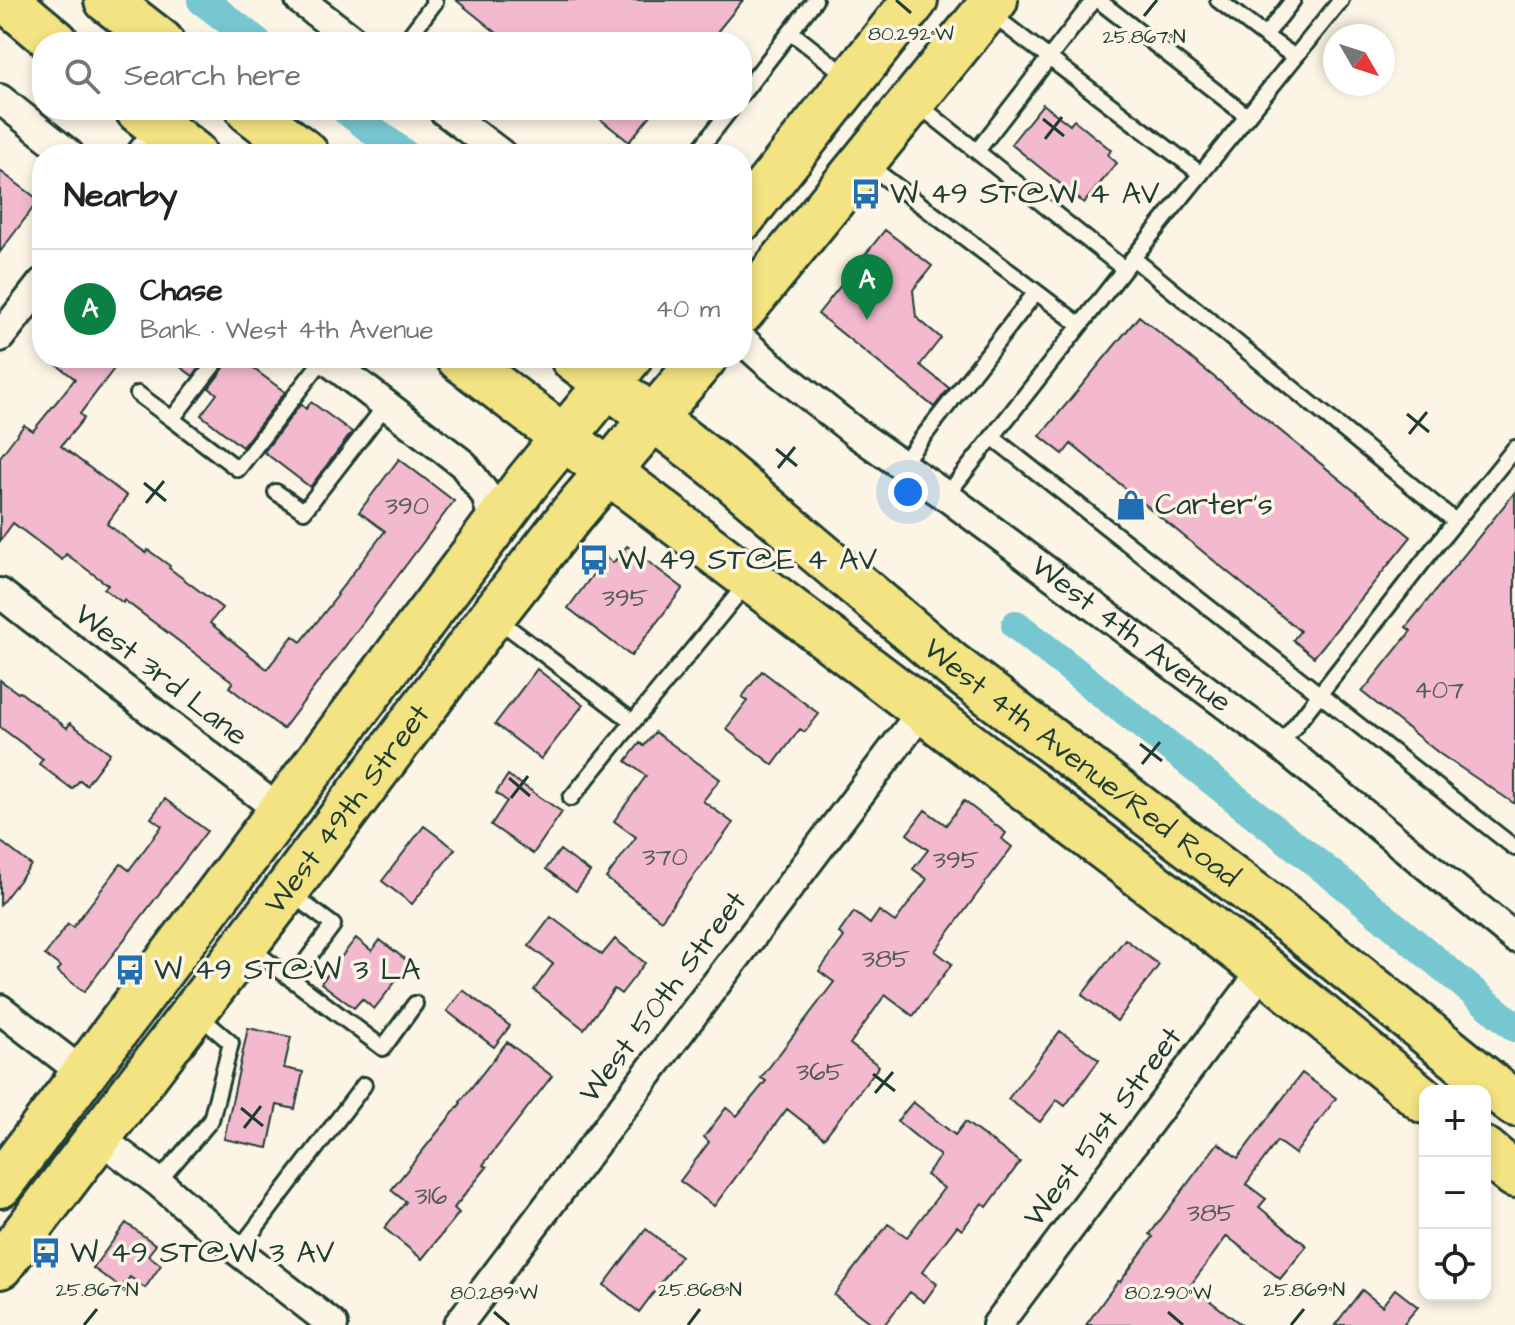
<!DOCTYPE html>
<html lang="en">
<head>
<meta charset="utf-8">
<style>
	:root { --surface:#fff; --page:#f6f6f6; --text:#222; --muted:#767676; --line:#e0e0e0; --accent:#0b8043 }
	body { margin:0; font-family:"Architects Daughter",sans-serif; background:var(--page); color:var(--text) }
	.controls { position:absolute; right:24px; bottom:24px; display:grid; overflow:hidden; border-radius:16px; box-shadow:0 4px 12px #0003 }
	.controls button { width:72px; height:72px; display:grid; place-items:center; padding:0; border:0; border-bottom:2px solid var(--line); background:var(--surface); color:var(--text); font:40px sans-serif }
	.compass { position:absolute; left:1323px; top:24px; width:72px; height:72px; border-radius:50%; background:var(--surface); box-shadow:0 4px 12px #0003; rotate:129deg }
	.you { position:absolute; left:908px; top:492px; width:28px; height:28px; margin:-20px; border:6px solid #fff; border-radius:50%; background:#1a73e8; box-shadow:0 0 0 12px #1a73e833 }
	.badge { display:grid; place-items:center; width:52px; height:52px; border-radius:50%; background:var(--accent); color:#fff; font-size:26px; font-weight:700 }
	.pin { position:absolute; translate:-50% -66px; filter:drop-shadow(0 2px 4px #0008) }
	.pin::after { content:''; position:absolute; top:42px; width:28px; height:24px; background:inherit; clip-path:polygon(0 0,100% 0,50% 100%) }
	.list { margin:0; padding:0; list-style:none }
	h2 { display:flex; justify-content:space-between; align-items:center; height:104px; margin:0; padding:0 32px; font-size:34px }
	h2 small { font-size:26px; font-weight:400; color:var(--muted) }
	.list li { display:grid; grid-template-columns:52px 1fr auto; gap:24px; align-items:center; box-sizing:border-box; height:120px; padding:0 32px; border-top:2px solid var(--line) }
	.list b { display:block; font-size:30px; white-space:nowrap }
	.list p { margin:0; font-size:26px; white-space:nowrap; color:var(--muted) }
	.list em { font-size:26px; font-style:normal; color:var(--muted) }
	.icon { flex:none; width:44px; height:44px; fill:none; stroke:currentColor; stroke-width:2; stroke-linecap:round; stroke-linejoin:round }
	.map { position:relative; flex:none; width:1515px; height:1325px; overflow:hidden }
	.search { position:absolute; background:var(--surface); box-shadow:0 4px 12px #0003; left:32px; top:32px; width:720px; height:88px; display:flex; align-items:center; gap:20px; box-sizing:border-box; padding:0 28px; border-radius:32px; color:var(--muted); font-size:30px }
	.panel { position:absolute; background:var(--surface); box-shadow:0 4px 12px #0003; left:32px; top:144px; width:720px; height:224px; border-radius:32px }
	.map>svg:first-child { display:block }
</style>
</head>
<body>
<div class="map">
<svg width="1515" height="1325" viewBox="0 0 1515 1325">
	<rect width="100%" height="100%" fill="#fcf5e5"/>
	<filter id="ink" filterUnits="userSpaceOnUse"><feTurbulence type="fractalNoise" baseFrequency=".0125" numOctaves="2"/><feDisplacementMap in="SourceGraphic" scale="16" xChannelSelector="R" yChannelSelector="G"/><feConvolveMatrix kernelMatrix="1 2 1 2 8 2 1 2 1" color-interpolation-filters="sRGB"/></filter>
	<g filter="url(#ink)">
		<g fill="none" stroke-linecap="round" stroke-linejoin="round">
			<!-- canal -->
			<path stroke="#76c7d0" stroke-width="30" d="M202,0l55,42
				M346,110l58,44
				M1016,625l335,265 164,137"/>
		</g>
		<!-- building -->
		<path fill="#f3bacf" stroke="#1f3d34" stroke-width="2" d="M456,0h287l-34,42h-201z
			M1043,104l27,21 4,-5 37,30 -3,5 9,8 -33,40 -73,-59z
			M589,110h66l-26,32z
			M0,171l39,29 -39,52z
			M885,230l47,36 -19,24 3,27 25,21 -21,27 29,23 -15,19 -116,-93z
			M1139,316l272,221 -97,120 -21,-17 7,-9 -229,-187 -8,10 -23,-18z
			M48,358h74l-42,56 4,4 -23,28 66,50 -20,28 39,29 2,-3 22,16 -1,2 53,40 -12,15 57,46 26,-33 8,6 37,-47 -1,-1 48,-63 -26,-19 40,-53 55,42 -171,228 -54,-42 4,-5 -109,-82 -1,3 -19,-14 4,-4 -42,-31 -4,6 -49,-37 -13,18v-84l24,-32 9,6 42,-52z
			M168,358h38l-13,18z
			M229,358h10l46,34 -43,55 -41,-32 16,-21 -8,-6 18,-24z
			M311,402l41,30 -42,55 -46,-35 37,-48 5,5z
			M1515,492v312l-75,-50 -78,-62 49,-61 -5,-4z
			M627,546l56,42 -52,68 -63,-48 38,-51 7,6z
			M537,669l46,36 -42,54 -46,-35z
			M762,671l57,43 -14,18 -5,-3 -27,36 -47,-36 21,-28 -5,-4z
			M0,680l18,13 2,-1 47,36 3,-5 40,30 -24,32 -6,-5 -8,9 -33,-25 4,-5 -43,-32z
			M655,732l65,47 -17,22 30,22 -72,97 -55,-42 30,-41 -22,-16 32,-45 -20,-15 14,-18 4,3z
			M508,775l54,37 -29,42 -42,-29 16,-24 -11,-8z
			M165,799l42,32 -123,161 -27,-21 4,-4 -16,-12 23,-31 5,3 48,-63 8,6 33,-44 -11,-8z
			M964,801l42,32 -4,6 10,8 -77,104 17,13 -39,52 -28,-21 -35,49 29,22 -55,72 -37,-29 -73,97 -34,-25 29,-39 -5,-5 22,-29 11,8 29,-35 -5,-3 73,-96 -15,-11 25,-34 -5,-4 15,-21 16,12 9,-13 16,11 32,-43 -14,-10 15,-19 -21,-16 18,-24 21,15z
			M424,826l31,23 -43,55 -30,-23z
			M0,841l31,24 -31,40z
			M560,850l30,22 -14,19 -30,-22z
			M551,917l51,38 13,-16 30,24 -24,31 -7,-5 -30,40 -50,-39 19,-26 -24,-18z
			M356,938l16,13 8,-11 30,23 -36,46 -12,-10 -8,9 -33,-25z
			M1125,939l34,26 -42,56 -35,-26z
			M463,990l47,36 -16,21 -47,-36z
			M248,1028l43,9 -7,31 19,4 -8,37 -18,-4 -9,43 -44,-9z
			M1060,1031l39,29 -34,46 -8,-6 -17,22 -32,-23z
			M507,1042l45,34 -69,89 4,2 -33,41 5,5 -37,46 -38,-31 22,-26 -15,-12 70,-87 -1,-1z
			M1302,1073l34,25 -41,56 -18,-13 -31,43 20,15 -7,8 48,39 -27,33 -53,-43 -37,50 52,39h-156l32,-44 2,1 33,-45 -3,-3 68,-91 20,15z
			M913,1102l42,33 10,-13 55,40 -33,45 -5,-4 -20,27 -5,-4 -35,46 15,12 -13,18 -14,-10 -26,33h-11l-39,-30 54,-71 19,13 37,-49 -18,-13 14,-19 -43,-35z
			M126,1223l30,22 -8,10 13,10 -16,23 -15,-11 -9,11 -28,-20z
			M646,1229l35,27 -42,56 -35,-27z
			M1395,1289l23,18 -14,16 2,2h-71l27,-35 20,16z"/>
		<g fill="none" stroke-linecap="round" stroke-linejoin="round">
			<!-- service casing -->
			<g stroke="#1f3d34" stroke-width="20">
				<path id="service" d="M1098,0l149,116
					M1218,0l47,36
					M1293,0l-28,36 30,21
					M990,13l211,161
					M791,32l56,44
					M405,42l30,-40 -2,-2
					M742,94l73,-94
					M915,102l209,167
					M977,151l117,-151
					M696,154l34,-44
					M867,164l213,161
					M1133,258l322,263
					M138,394l34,25 47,-61
					M172,419l66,50 86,-111
					M992,437l523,411
					M902,464l134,-172
					M276,492l28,19 82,-106
					M946,496l187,-238 208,-258
					M496,618l137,104 -62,76
					M633,722l114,-139
					M1280,745l146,-187 89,-110
					M290,893l43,32 -41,55
					M249,947l134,101 32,-44
					M158,1182l53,-62 20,-77 -35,-30
					M238,1251l126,-166"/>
			</g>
			<!-- minor casing -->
			<g stroke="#1f3d34" stroke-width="34">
				<g id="minor">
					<path d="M300,0l55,42"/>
					<path d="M0,99l69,55"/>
					<path d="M443,110l58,44"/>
					<path d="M141,154l20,-25"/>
					<path d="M0,337l42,-54"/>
					<path id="s1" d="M742,340l28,25 86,68 90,63 334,249 235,193"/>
					<path d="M325,358l138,106 23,31 9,31"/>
					<path d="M0,593l280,218"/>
					<path d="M0,1009l84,65"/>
					<path d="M98,1137l60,45 80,69 95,74"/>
					<path d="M458,1325l465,-615"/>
					<path d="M997,1325l267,-356"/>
				</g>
			</g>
			<!-- primary casing -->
			<g stroke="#1f3d34" stroke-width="50">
				<g id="primary">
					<path d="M6,0l50,42"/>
					<path d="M107,0l54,42"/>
					<path d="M138,110l56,44"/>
					<path d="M249,110l57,44"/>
					<path d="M742,218l173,-218"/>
					<path d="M742,311l253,-311"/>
					<path d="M459,358l805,611 161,132"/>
					<path id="s2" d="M573,358l142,107 238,201 341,259 221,179"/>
					<path d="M1485,1150l30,25"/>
					<path d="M0,1185l528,-704 101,-123"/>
					<path id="s3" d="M0,1266l287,-376 206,-275 79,-101 132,-156"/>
				</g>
			</g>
			<!-- service -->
			<use href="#service" stroke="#fcf5e5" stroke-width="14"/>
			<!-- minor -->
			<use href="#minor" stroke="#fcf5e5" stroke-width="28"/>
			<!-- primary -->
			<use href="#primary" stroke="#f4e382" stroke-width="44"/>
		</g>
	</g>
	<!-- ticks -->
	<path fill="none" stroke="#1f3d34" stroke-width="3" d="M896,0l15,13M1144,16l13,-16M1043,119l21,17M1045,139l17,-22M1407,414l22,18M1409,434l18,-22M776,449l21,17M778,468l17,-21M144,483l22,18M146,503l18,-22M1140,744l22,17M1142,764l18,-22M509,778l21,18M511,798l17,-22M873,1074l22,17M875,1093l18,-21M241,1108l22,18M244,1128l17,-22M494,1312l15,13M1168,1312l15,13M84,1325l13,-16M688,1325l12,-16M1291,1325l13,-16"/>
	<!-- icons -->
	<defs>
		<g id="bus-bare" transform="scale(2.4)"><path d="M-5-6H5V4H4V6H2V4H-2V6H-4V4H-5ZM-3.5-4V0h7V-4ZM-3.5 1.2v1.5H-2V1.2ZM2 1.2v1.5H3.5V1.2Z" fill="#1f6fb2" stroke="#fcf5e5" stroke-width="2.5" paint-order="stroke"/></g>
		<g id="shop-bare" transform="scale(2.4)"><path d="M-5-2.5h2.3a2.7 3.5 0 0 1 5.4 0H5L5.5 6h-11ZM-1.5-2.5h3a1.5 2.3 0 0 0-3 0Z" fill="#1f6fb2" stroke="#fcf5e5" stroke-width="2.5" paint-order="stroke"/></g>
	</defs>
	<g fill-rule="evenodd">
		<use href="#bus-bare" x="866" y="194"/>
		<use href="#shop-bare" x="1131" y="505"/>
		<use href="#bus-bare" x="594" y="560"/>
		<use href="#bus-bare" x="130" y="970"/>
		<use href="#bus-bare" x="46" y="1253"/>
	</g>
	<g text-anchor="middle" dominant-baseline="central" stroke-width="7" stroke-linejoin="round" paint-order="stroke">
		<!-- number labels -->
		<g font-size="26" fill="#545c5b">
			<text x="407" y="506">390</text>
			<text x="625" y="598">395</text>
			<text x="1439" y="690">407</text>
			<text x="665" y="857">370</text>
			<text x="956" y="860">395</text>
			<text x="886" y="959">385</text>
			<text x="820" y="1072">365</text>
			<text x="431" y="1196">316</text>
			<text x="1211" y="1213">385</text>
		</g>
		<!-- poi labels -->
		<g font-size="30" fill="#1f3d34" stroke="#fcf5e5" text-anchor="start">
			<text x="890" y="194">W 49 ST@W 4 AV</text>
			<text x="1155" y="505">Carter's</text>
			<text x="618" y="560">W 49 ST@E 4 AV</text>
			<text x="154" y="970">W 49 ST@W 3 LA</text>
			<text x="70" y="1253">W 49 ST@W 3 AV</text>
		</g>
		<!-- street labels -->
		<g font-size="30" fill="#1f3d34" stroke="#fcf5e5">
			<text stroke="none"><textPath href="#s1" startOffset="488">West 4th Avenue</textPath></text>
			<text transform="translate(161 675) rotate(38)">West 3rd Lane</text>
			<text stroke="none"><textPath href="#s2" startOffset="650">West 4th Avenue/Red Road</textPath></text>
			<text stroke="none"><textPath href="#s3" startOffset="574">West 49th Street</textPath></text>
			<text transform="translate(663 997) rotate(-53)">West 50th Street</text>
			<text transform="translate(1103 1127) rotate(-53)">West 51st Street</text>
		</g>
	</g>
	<g font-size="20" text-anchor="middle" fill="#1f3d34" stroke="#fcf5e5" stroke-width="7" stroke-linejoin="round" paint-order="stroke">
		<text x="911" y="40">80.292°W</text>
		<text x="1144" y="43">25.867°N</text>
		<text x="97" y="1296">25.867°N</text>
		<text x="700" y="1296">25.868°N</text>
		<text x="1304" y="1296">25.869°N</text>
		<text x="494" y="1299">80.289°W</text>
		<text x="1168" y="1299">80.290°W</text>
	</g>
</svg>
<div class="controls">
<button>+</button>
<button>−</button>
<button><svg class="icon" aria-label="locate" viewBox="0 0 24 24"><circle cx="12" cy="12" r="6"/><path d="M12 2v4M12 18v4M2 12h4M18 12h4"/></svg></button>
</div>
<svg class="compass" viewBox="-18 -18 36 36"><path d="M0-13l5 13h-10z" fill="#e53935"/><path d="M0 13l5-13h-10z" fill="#767676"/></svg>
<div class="you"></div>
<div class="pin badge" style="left:867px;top:320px">A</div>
<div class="search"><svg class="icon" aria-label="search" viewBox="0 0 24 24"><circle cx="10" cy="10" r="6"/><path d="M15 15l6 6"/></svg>Search here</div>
<section class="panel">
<h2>Nearby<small></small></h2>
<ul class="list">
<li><span class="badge">A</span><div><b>Chase</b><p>Bank · West 4th Avenue</p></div><em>40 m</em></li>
</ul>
</section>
</div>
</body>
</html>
